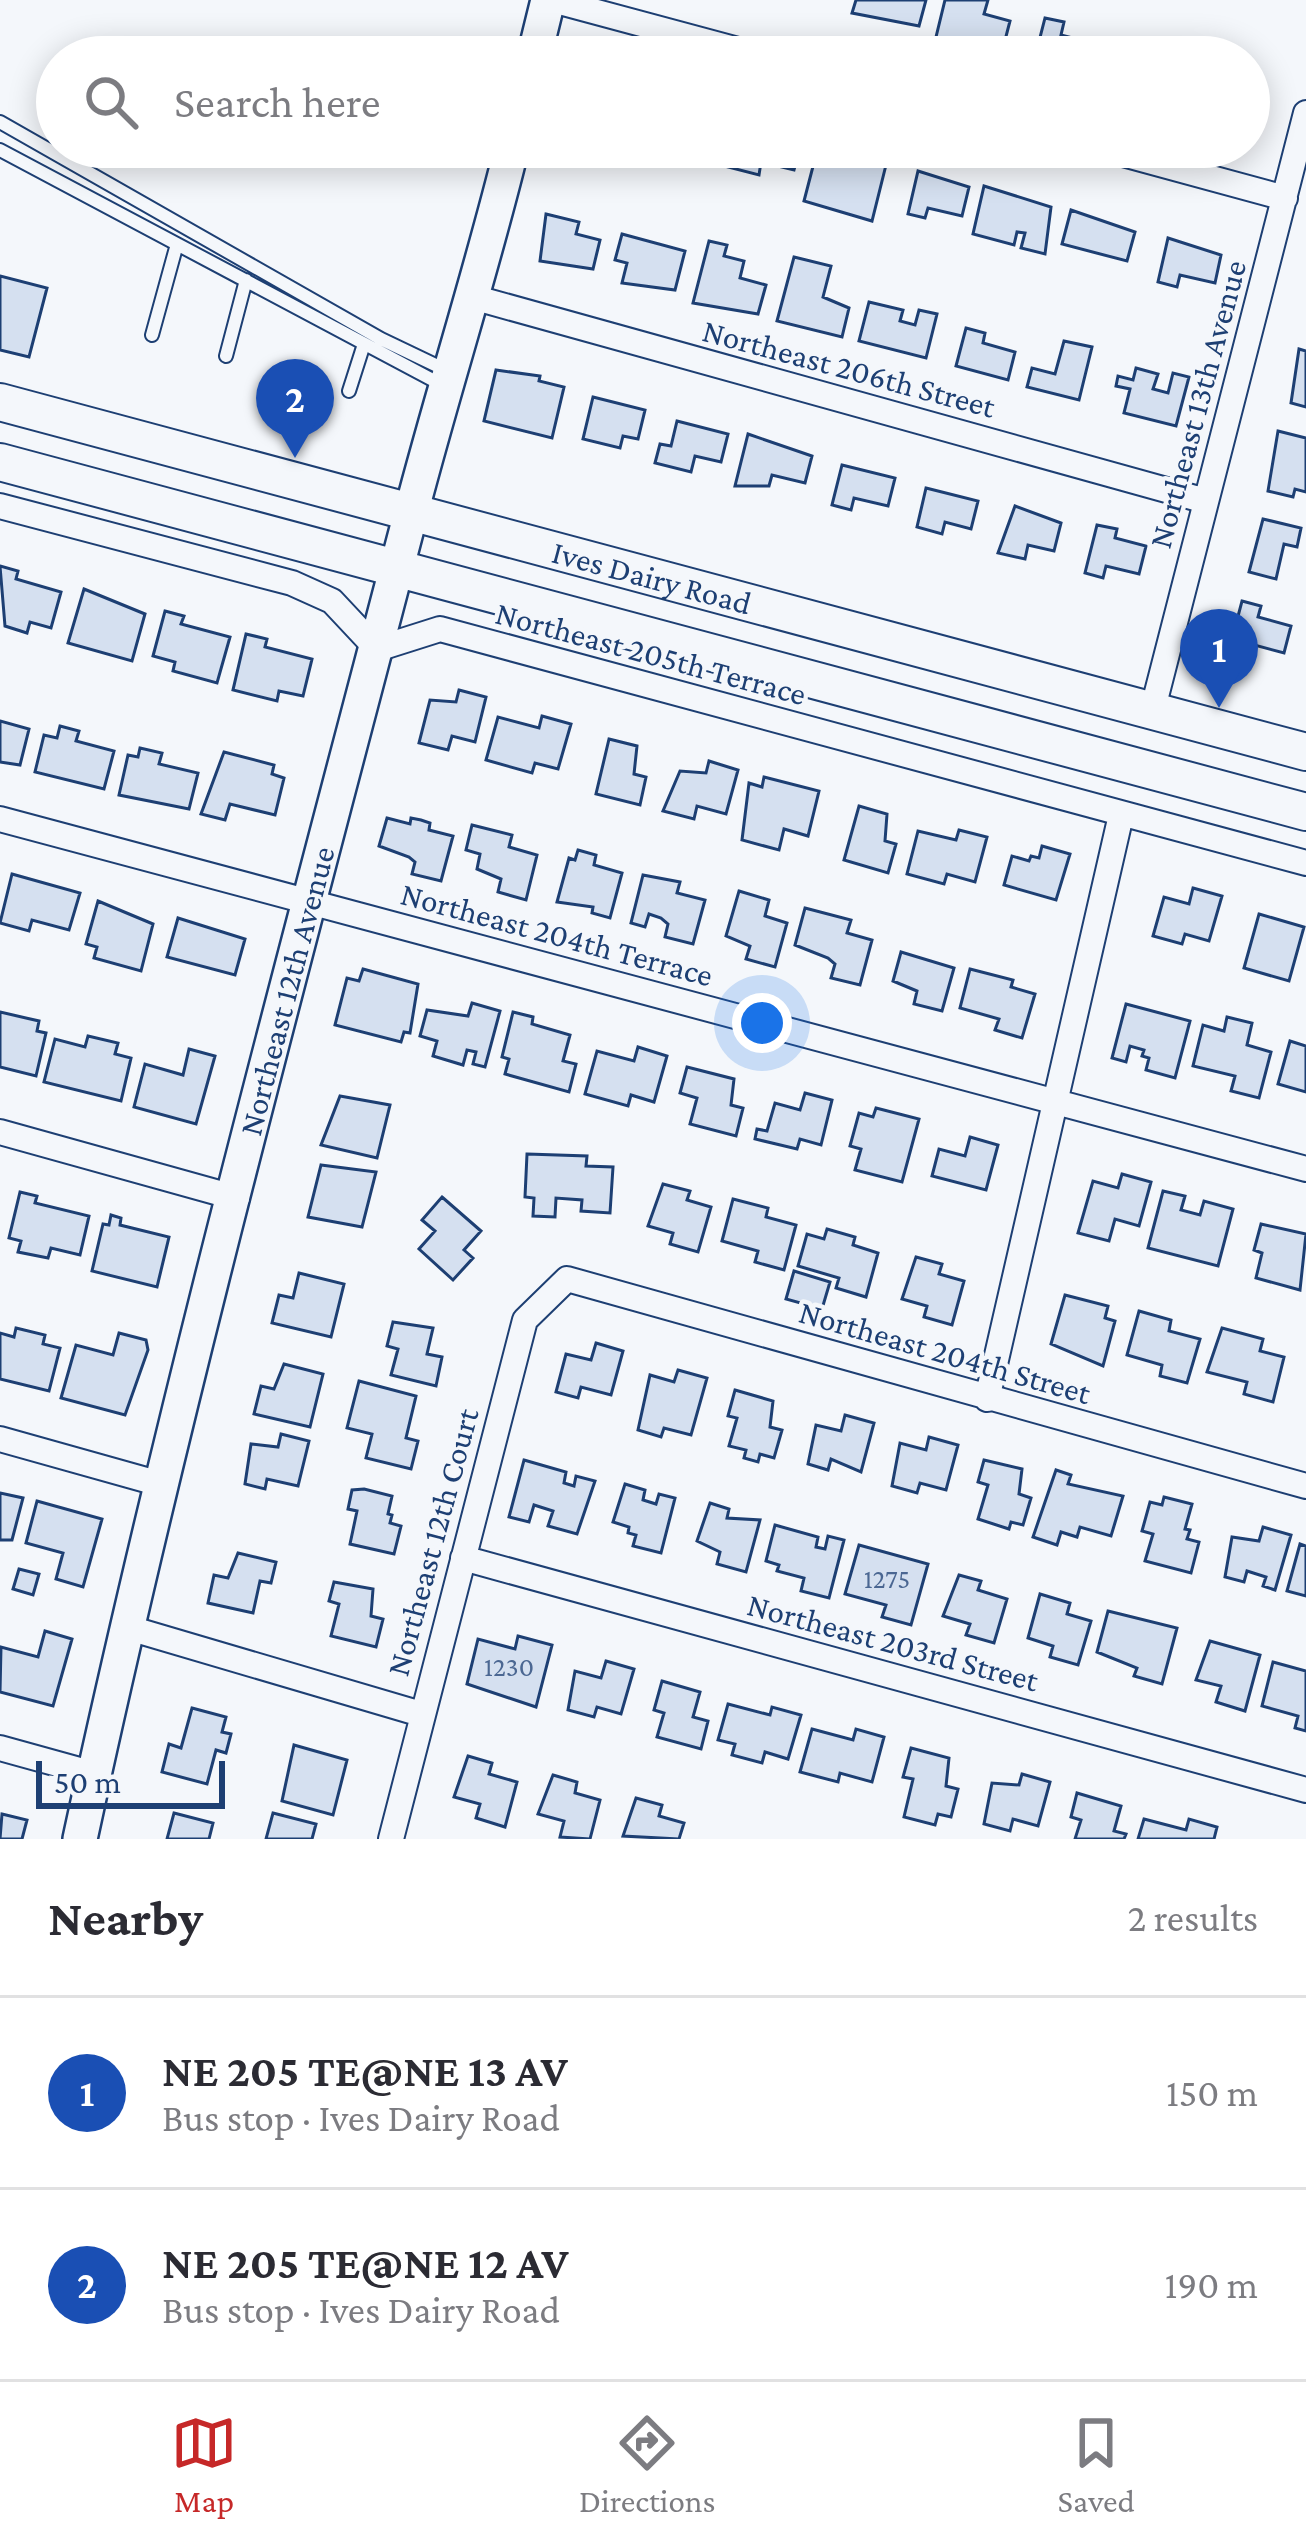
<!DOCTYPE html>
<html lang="en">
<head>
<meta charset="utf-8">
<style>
	:root { --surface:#fff; --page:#f2f2f3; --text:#2b2b33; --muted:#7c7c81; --line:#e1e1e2; --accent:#c62828 }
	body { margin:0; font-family:"Crimson Pro",serif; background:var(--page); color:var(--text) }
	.scale { position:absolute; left:36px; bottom:30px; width:189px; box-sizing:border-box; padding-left:12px; border:6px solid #1d3f73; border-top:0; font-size:33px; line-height:42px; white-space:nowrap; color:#1d3f73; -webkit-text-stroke:9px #f4f7fb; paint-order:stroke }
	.you { position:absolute; left:762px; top:1023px; width:42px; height:42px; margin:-30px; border:9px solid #fff; border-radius:50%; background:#1a73e8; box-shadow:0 0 0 18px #1a73e833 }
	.badge { display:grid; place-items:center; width:78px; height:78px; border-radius:50%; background:var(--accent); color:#fff; font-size:39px; font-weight:700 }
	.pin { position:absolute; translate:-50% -99px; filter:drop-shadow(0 3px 6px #0008) }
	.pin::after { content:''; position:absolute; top:63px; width:42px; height:36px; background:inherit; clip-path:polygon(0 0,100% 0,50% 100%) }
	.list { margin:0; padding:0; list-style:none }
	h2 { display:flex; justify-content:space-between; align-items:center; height:156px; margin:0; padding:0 48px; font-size:51px }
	h2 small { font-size:39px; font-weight:400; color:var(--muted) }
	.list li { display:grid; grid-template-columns:78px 1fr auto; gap:36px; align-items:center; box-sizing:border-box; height:192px; padding:0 48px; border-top:3px solid var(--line) }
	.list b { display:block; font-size:45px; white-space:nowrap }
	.list p { margin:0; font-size:39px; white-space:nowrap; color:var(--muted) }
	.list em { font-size:39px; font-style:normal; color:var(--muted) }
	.icon { flex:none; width:66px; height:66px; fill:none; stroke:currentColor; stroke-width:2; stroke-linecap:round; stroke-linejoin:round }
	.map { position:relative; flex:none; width:1306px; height:1839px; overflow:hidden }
	.search { position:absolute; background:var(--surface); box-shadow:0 6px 30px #0003; left:36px; right:36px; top:36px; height:132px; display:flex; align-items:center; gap:30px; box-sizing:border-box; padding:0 42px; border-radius:66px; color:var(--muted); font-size:45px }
	.sheet { height:540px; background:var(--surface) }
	nav { display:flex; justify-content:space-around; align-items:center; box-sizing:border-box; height:168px; border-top:3px solid var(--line); background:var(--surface); font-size:33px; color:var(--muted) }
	nav a { display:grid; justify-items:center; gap:6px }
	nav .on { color:var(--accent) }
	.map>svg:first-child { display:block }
</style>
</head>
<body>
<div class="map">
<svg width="1306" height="1839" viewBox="0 0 1306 1839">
	<rect width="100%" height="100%" fill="#f4f7fb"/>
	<!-- building -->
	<path fill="#d5e0f0" stroke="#1d3f73" stroke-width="3" d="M856,0h70l-7,26 -67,-13z
		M945,0h43l-4,14 26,7 -7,27 -67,-11z
		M1045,18l19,4 -3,13 35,9 -3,13h-58z
		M1122,39l58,14 -1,4h-62z
		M729,147h71l-6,23 -33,-8 -2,13 -35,-9z
		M818,147l43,3 -2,9 27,6 -14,56 -68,-20z
		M918,171l51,16 -7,29 -34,-8 -3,10 -17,-4z
		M984,186l67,21 -6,47 -24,-6 4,-15 -8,-1 -3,13 -41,-11z
		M1071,210l64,22 -8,29 -65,-17z
		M546,214l33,8 -3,12 24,6 -7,29 -53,-8z
		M622,234l63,17 -10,39 -53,-7 5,-20 -12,-3z
		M1168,238l53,17 -6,28 -35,-8 -3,12 -19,-5z
		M709,241l18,4 -3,11 20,5 -4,17 26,7 -8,29 -65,-11z
		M794,257l37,9 -8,31 26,11 -7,29 -65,-16z
		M0,276l47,12 -18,69 -29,-7z
		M869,302l34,8 -3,11 15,4 4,-15 18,4 -11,44 -67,-17z
		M966,328l19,5 -2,10 32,9 -7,28 -52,-14z
		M1064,341l28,6 -13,53 -52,-13 5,-19 23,6z
		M1299,349l7,2v56l-15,-4z
		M1136,368l22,6 -5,15 15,4 5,-20 16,4 -13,49 -52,-13 6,-24 -14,-3 2,-10 15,4z
		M496,370l44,6 -1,5 25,6 -12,51 -68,-17z
		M593,397l52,13 -7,29 -15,-3 -3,12 -37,-9z
		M677,421l51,13 -7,28 -26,-6 -4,16 -36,-9 5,-19 11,2z
		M1278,431l28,7v54l-11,-3 -2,8 -25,-6z
		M748,434l64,22 -7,27 -33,-8 -3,11h-34z
		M842,465l53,13 -7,28 -34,-8 -3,12 -19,-5z
		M926,488l52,13 -7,28 -26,-7 -3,12 -25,-7z
		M1015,506l46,17 -7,28 -26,-6 -3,14 -27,-6z
		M1263,519l38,9 -4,19 -13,-3 -8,35 -27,-7z
		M1097,525l20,4 -2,9 31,8 -7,28 -33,-8 -3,12 -18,-5z
		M0,566l18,5 -2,8 45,13 -10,36 -21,-6 -3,11 -22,-7z
		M84,589l61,25 -13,47 -64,-18z
		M1242,601l19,5 -3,11 33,9 -7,27 -52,-14z
		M165,611l19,5 -3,8 49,13 -13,46 -44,-12 2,-9 -22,-6z
		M246,634l21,5 -2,8 47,12 -9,37 -24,-5 -2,10 -44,-11z
		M459,690l27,7 -11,45 -23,-6 -4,14 -29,-7 11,-43 26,2z
		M542,716l29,8 -13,45 -23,-6 -3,10 -46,-13 12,-43 41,11z
		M0,721l29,8 -9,36 -20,-3z
		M60,726l19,5 -3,10 38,10 -10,38 -69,-17 9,-37 13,3z
		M609,739l28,7 -3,28 12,3 -6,28 -44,-11z
		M140,748l22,5 -3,11 39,9 -9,36 -70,-14 9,-40 10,2z
		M224,752l50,13 -2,9 12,4 -9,37 -45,-11 -5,16 -24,-6z
		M709,761l29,9 -12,44 -29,-8 -3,13 -31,-8 17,-40 26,2z
		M764,777l55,14 -11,45 -24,-7 -5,21 -37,-10 7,-57 13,4z
		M859,806l28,8 -2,27 11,3 -8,29 -44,-13z
		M387,818l23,6 1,-6 10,2 9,3 -1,7 24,6 -12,45 -29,-7 3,-12 -6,-5 -30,-11z
		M472,825l40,10 -3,12 28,8 -11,45 -28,-8 3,-13 -24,-10 3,-15 -14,-4z
		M959,830l28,7 -12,45 -28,-8 -3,10 -37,-10 11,-43 38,9z
		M1042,846l28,8 -14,46 -52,-15 8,-29 17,5 2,-5 8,2z
		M578,850l18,5 -2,10 28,8 -12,45 -18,-5 1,-6 -36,-5 12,-44 6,2z
		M12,874l68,19 -11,37 -37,-10 -3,11 -29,-8z
		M643,875l37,7 -3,11 28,7 -12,44 -28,-7 3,-13 -7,-6 -12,-4 -4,13 -14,-4z
		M1193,888l29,8 -13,45 -24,-7 -3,10 -29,-8 11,-39 25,7z
		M739,891l30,9 -4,16 22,7 -12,44 -29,-8 4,-13 -24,-10z
		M98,901l55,23 -12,47 -47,-13 3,-11 -11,-3z
		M805,908l46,12 -4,13 25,7 -12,45 -29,-7 4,-14 -7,-6 -33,-13z
		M1259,914l45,13 -15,54 -45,-13z
		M178,918l67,21 -10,36 -68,-18z
		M901,952l53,16 -12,43 -28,-7 3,-13 -24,-10z
		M363,969l55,15 -8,49 -6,-1 -3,10 -66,-17 12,-47 12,3z
		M970,969l43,11 -2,7 24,7 -13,44 -27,-8 4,-11 -39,-11z
		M472,1003l28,8 -15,56 -12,-3 3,-12 -9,-2 -4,15 -30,-9 4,-15 -17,-5 7,-26 41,6z
		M1126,1004l64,17 -15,57 -29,-8 3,-12 -7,-2 2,-6 -14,-4 -4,16 -14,-4z
		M0,1012l39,9 -2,10 9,2 -10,43 -36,-9z
		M513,1012l20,5 -1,7 38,11 -7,26 13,3 -7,28 -64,-18 4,-15 -7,-2z
		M1227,1017l25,6 -5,22 24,7 -12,46 -28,-7 4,-15 -42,-10 10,-41 21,6z
		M88,1036l30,7 -3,11 16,4 -10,43 -77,-19 11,-43 30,8z
		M1290,1041l16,5v46l-28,-8z
		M638,1047l29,9 -13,46 -23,-7 -3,11 -43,-12 12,-43 37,10z
		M189,1049l26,7 -19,68 -62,-17 11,-43 38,11z
		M687,1067l47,12 -3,26 12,3 -7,28 -46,-12 7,-26 -17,-5z
		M805,1093l27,7 -11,45 -21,-6 -3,10 -42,-10 2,-10 10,2 8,-28 25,7z
		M340,1096l50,9 -13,53 -56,-13z
		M876,1108l43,11 -17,63 -47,-12 6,-21 -11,-3 9,-33 14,4z
		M970,1137l28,8 -12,45 -54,-14 7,-27 26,7z
		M527,1154l60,2 -1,10 27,1 -3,46 -29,-2 1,-11 -26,-2 -1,19 -22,-1 1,-18 -9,-1z
		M321,1165l55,7 -14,55 -54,-10z
		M1122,1174l29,8 -12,44 -24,-7 -6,22 -31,-8 15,-52 25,7z
		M663,1184l27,7 -3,9 24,7 -13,45 -28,-8 3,-11 -25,-7z
		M1163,1191l22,5 -4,14 19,5 4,-14 29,8 -15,57 -70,-18z
		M20,1192l17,4 -2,7 54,13 -9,39 -29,-7 -3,10 -30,-6 3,-11 -12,-3z
		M442,1197l39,34 -17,19 9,8 -20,22 -34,-31 16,-18 -13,-11z
		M733,1199l35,9 -2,9 30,8 -12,45 -29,-8 3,-11 -36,-10z
		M111,1215l10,3 -1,7 49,12 -12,50 -65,-16 11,-47 6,1z
		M1261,1224l45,10 -6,56 -44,-12 6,-25 -8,-3z
		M827,1229l28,8 -2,8 25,8 -12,44 -30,-9 3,-10 -41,-12 9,-32 17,5z
		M916,1257l26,7 -3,10 25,7 -12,44 -28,-8 3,-11 -25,-7z
		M794,1271l36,11 -8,27 -36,-10z
		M299,1273l45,11 -13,53 -59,-14 7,-28 14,3z
		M1065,1295l43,11 -3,12 10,3 -12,45 -52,-22z
		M1139,1311l32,9 -2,11 31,8 -13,44 -27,-7 2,-11 -35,-10z
		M393,1322l40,6 -6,26 15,3 -6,29 -45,-11 7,-26 -11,-3z
		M16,1328l29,7 -2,9 17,4 -11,43 -49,-12v-46l14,4z
		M1222,1328l41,11 -3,12 24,6 -11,45 -29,-8 3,-12 -40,-10z
		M119,1333l27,7 2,10 -23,65 -64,-17 15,-53 37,10z
		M596,1343l27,8 -12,44 -30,-8 -3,11 -22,-6 10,-38 25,6z
		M284,1364l39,10 -13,53 -56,-13 7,-28 13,3z
		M678,1370l29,8 -16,57 -27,-7 -3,9 -23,-7 12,-55 24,7z
		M359,1381l57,15 -10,42 12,3 -7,28 -45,-11 6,-24 -25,-6z
		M735,1390l38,11 -3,26 12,3 -8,28 -14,-4 -2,8 -14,-4 2,-8 -17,-4 8,-28 -9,-2z
		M845,1415l29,8 -13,49 -30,-13 -3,11 -20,-6 8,-39 25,6z
		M281,1434l28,7 -11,45 -31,-7 -2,10 -20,-5 6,-40 27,3z
		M929,1437l29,8 -12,45 -26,-7 -3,10 -25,-7 8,-43 26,7z
		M524,1460l42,12 -2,11 10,3 2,-10 19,5 -18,53 -29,-8 5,-15 -19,-6 -5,17 -20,-5z
		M984,1460l38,9 -3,25 12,4 -8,27 -12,-3 -2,7 -31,-10 10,-34 -10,-3z
		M1056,1470l15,5 -3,9 55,12 -12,40 -31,-9 -3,10 -16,-5 -4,13 -24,-8z
		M625,1484l20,6 -2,10 13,4 3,-10 16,4 -14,55 -28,-7 3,-11 -8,-2 1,-6 -16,-5z
		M364,1489l28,7 -4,18 4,1 -2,8 11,3 -7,28 -44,-10 7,-33 -9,-2 4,-19z
		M0,1493l23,5 -11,42h-12z
		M1164,1497l28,7 -7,25 5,1 -3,9 12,3 -8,31 -46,-12 8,-27 -11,-3 8,-29 12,3z
		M37,1501l65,18 -19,68 -27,-8 7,-26 -37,-10z
		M710,1503l19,6 -2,9 33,2 -14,52 -29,-8 3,-12 -23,-11z
		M775,1525l43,12 -2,10 9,2 3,-13 16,4 -15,58 -28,-7 3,-13 -27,-7 2,-6 -13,-4z
		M1263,1527l28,8 -16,55 -12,-4 3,-9 -19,-6 -3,11 -19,-5 7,-40 27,4z
		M1300,1544l6,2v50l-19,-5z
		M859,1545l69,19 -17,61 -29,-8 4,-12 -41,-11z
		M238,1553l38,9 -5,21 -11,-2 -7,32 -45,-10 6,-28 14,3z
		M19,1569l20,5 -6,21 -20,-6z
		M959,1575l22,6 -3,9 29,9 -13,44 -28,-8 4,-11 -27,-8z
		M334,1582l39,7 -2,27 12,3 -7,28 -45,-11 8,-32 -10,-3z
		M1040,1594l30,9 -3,11 24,7 -13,44 -28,-8 3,-11 -25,-8z
		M1108,1611l69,17 -15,56 -28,-8 3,-8 -40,-16z
		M45,1631l27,8 -19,67 -53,-14 1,-45 37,10z
		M518,1636l34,9 -16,62 -69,-23 11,-45 37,10z
		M1210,1641l50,14 -15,56 -29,-9 5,-16 -25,-6z
		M606,1661l28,8 -13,45 -24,-7 -3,10 -26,-7 7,-39 26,7z
		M1273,1662l33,9v60l-11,-3 3,-12 -36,-10z
		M662,1681l38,11 -7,25 15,4 -7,28 -44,-12 7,-24 -10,-3z
		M728,1704l42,11 2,-8 29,8 -13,44 -23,-7 -3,11 -30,-8 3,-11 -17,-4z
		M192,1708l34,9 -4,15 9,2 -5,19 -10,-3 -9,34 -45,-12 7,-28 12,4z
		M812,1729l41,11 3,-11 28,8 -12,45 -32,-9 -2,9 -38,-10z
		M294,1745l53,15 -14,55 -51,-14z
		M911,1748l38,10 -3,28 12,3 -7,28 -13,-3 -3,11 -31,-8 9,-38 -10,-2z
		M468,1756l24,7 -3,11 28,8 -12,45 -29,-9 4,-14 -26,-7z
		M1022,1774l28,8 -12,44 -25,-7 -3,12 -26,-7 8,-41 27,2z
		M553,1775l24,7 -2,11 25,7 -10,39 -30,-2 4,-16 -26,-7z
		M1077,1793l44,13 -7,25 12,3 -2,5h-49l6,-19 -10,-3z
		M636,1798l26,7 -3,11 25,7 -5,16 -56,-3z
		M174,1813l39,10 -4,16h-42z
		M273,1813l43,11 -4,15h-46z
		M2,1814l25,6 -5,19h-22z
		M1144,1819l42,11 3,-11 28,8 -3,12h-76z"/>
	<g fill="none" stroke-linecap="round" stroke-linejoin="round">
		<!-- lane casing -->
		<g stroke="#1d3f73" stroke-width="16">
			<path id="lane" d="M0,122l381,217 69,33
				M0,150l444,236
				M152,335l25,-91
				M226,356l20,-76
				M349,391l15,-47"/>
		</g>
		<!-- street casing -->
		<g stroke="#1d3f73" stroke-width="28">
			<path id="street" d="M552,0l212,57
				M1097,147l188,51
				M476,298l730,203
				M0,506l292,77 40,18 45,48 63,-20 866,234
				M1152,712l154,-599
				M0,819l1306,350
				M0,1132l237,66
				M987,1399l134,-584
				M0,1439l164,46
				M463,1558l843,232
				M129,1628l292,86
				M0,1748l94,26
				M391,1839l134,-519 42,-41 739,207"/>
		</g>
		<!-- secondary casing -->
		<g stroke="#1d3f73" stroke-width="38">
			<g id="secondary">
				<path d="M534,57l14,-57"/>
				<path id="s1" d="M80,1839c96,-445 216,-886 331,-1326 32,-123 71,-243 101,-366"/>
			</g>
		</g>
		<!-- primary casing -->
		<g stroke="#1d3f73" stroke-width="40">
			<g id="primary">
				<path id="s2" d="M0,402l1306,350"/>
				<path d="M0,462l1306,350"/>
			</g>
		</g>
		<!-- lane -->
		<use href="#lane" stroke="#f4f7fb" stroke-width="12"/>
		<!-- street -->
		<use href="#street" stroke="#f4f7fb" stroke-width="24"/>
		<!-- secondary -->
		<use href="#secondary" stroke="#f4f7fb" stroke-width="33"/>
		<!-- primary -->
		<use href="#primary" stroke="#f4f7fb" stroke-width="36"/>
	</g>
	<g text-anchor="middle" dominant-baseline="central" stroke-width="9" stroke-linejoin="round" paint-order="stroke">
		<!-- number labels -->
		<g font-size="27" fill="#4b6792">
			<text x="887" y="1579">1275</text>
			<text x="509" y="1667">1230</text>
		</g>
		<!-- street labels -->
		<g font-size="33" fill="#1d3f73" stroke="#f4f7fb">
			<text transform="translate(849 368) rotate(15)">Northeast 206th Street</text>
			<text transform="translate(1197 404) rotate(-75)">Northeast 13th Avenue</text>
			<text stroke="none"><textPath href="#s2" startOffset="675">Ives Dairy Road</textPath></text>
			<text transform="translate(651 653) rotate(15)">Northeast 205th Terrace</text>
			<text transform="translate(557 934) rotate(15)">Northeast 204th Terrace</text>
			<text stroke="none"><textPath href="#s1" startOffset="873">Northeast 12th Avenue</textPath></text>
			<text transform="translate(945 1352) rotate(16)">Northeast 204th Street</text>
			<text transform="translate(432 1542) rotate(-75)">Northeast 12th Court</text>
			<text transform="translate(893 1642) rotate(15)">Northeast 203rd Street</text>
		</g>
	</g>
</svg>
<div class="scale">50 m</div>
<div class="you"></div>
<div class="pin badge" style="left:1219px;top:708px;background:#1a4fb4">1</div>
<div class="pin badge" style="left:295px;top:458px;background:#1a4fb4">2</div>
<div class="search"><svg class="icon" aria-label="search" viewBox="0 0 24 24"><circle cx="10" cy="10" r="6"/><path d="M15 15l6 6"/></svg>Search here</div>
</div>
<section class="sheet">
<h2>Nearby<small>2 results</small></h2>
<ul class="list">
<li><span class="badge" style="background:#1a4fb4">1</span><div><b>NE 205 TE@NE 13 AV</b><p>Bus stop · Ives Dairy Road</p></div><em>150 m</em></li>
<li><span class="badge" style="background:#1a4fb4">2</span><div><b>NE 205 TE@NE 12 AV</b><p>Bus stop · Ives Dairy Road</p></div><em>190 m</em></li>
</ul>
</section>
<nav>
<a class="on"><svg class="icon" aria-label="map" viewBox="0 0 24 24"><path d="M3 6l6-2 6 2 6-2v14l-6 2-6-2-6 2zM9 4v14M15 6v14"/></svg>Map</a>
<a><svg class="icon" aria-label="directions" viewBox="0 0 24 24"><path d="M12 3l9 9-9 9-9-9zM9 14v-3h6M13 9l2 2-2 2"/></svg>Directions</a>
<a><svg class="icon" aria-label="saved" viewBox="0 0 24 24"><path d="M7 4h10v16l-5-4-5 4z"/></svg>Saved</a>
</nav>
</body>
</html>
